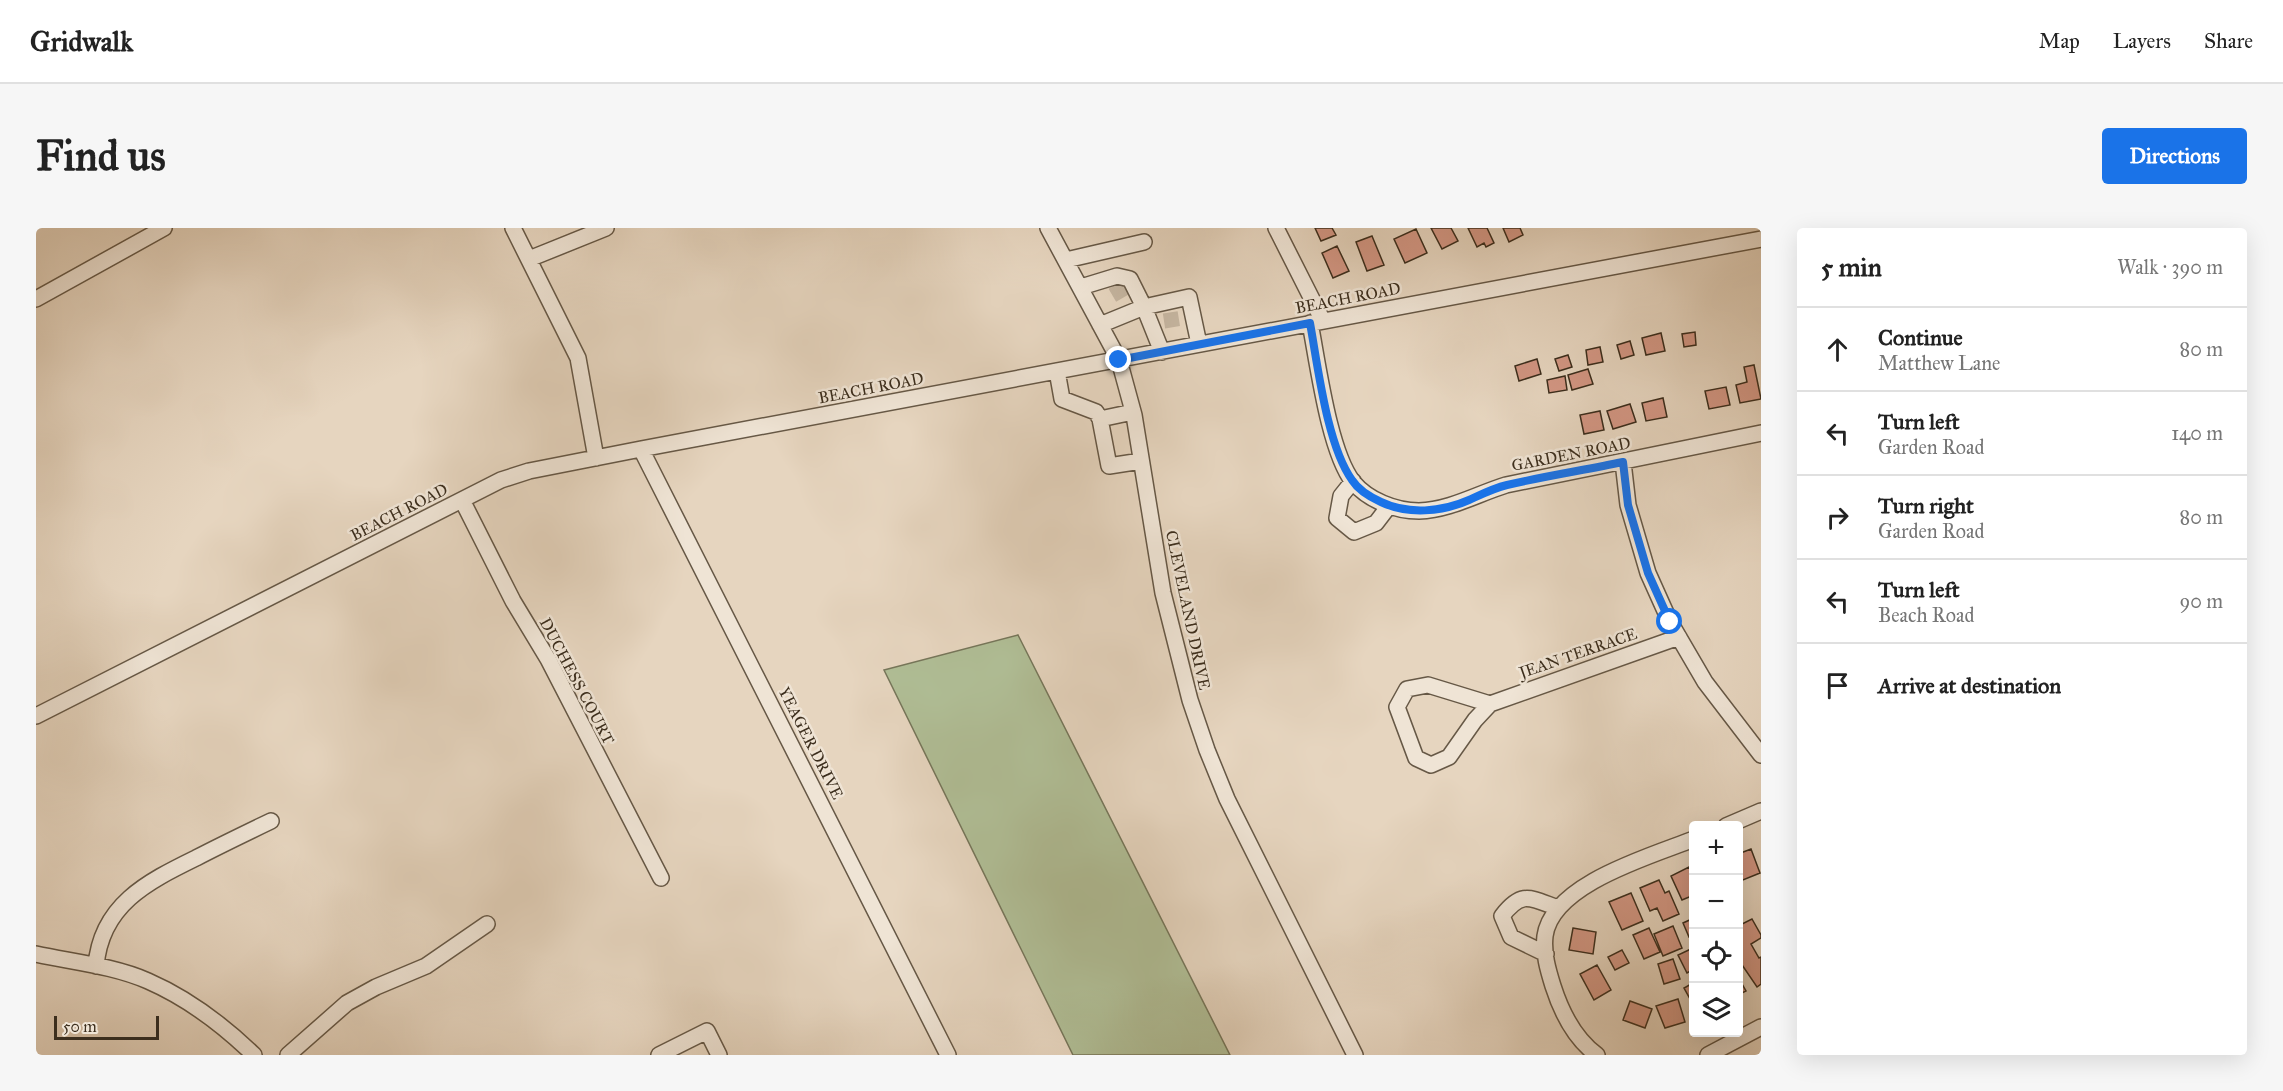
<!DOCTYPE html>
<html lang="en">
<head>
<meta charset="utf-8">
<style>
	:root { --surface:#fff; --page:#f6f6f6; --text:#222; --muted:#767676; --line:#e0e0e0; --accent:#1a73e8 }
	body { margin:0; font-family:"IM FELL Great Primer",serif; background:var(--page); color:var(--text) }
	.controls { position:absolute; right:18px; bottom:18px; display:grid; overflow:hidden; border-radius:6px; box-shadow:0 6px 24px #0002 }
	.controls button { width:54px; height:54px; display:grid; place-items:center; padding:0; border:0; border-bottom:2px solid var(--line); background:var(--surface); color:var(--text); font:30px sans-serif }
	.scale { position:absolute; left:18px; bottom:15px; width:105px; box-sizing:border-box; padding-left:6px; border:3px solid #3c2e1d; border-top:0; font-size:16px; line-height:21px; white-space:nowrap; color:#3c2e1d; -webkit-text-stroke:4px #efe4d5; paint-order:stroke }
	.stop { position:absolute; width:18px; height:18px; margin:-14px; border:4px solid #1a73e8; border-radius:50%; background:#fff }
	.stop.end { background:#1a73e8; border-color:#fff; box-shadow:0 2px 6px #0008 }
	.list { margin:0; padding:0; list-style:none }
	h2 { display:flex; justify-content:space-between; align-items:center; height:78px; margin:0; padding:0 24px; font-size:26px }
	h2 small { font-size:20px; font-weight:400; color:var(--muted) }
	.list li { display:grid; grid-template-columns:39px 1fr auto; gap:18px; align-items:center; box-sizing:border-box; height:84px; padding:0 24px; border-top:2px solid var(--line) }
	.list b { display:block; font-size:22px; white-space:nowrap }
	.list p { margin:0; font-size:20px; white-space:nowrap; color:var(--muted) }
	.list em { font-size:20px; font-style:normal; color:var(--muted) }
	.icon { flex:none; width:33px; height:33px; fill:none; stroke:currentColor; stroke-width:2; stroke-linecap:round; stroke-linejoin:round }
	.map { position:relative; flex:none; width:1725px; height:827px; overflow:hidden; border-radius:6px }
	header { display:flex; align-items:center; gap:36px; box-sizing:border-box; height:84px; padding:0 30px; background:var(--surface); border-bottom:2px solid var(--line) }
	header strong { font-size:28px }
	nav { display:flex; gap:33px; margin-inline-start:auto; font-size:21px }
	.intro { display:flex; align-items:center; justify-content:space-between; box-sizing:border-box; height:144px; padding:0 36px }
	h1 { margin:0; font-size:42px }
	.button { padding:15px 27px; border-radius:6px; background:var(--accent); color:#fff; font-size:21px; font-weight:700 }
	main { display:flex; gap:36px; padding:0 36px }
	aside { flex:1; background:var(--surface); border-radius:6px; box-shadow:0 6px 24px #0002 }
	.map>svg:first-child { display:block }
</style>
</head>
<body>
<header>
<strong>Gridwalk</strong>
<nav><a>Map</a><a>Layers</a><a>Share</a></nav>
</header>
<div class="intro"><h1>Find us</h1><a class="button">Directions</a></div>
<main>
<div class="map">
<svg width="1725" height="827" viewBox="0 0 1725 827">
	<rect width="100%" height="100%" fill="#e6d5bf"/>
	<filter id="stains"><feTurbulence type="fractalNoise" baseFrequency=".00333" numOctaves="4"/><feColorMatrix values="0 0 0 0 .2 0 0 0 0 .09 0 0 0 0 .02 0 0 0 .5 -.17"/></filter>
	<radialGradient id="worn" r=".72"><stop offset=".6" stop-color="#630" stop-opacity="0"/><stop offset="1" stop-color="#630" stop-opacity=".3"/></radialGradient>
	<!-- green -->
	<path fill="#b0be96" stroke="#76765a" stroke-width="1.5" d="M982,407l212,420h-157l-189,-385z"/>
	<!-- building -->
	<path fill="#d39784" stroke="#3c2e1d" stroke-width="1.5" d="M1279,0h17l4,7 -15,6z
		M1395,0h20l7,13 -16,8z
		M1432,0h19l7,15 -8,4 -2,-4 -7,4z
		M1467,0h17l3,7 -14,7z
		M1380,1l11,24 -22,10 -11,-24z
		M1336,8l12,29 -17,6 -11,-29z
		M1301,18l12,25 -16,7 -11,-25z
		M1659,104l1,13 -12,2 -2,-13z
		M1625,105l4,18 -19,4 -4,-17z
		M1594,113l4,14 -13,4 -4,-14z
		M1564,119l3,15 -15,3 -2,-15z
		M1532,127l4,12 -13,4 -4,-12z
		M1501,131l4,15 -22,7 -4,-15z
		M1718,137l7,34 -21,4 -4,-18 11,-3 -3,-15z
		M1552,141l5,15 -21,6 -4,-15z
		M1529,148l2,14 -18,3 -2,-13z
		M1690,159l4,18 -21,4 -4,-18z
		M1627,170l4,19 -21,4 -4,-18z
		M1594,176l6,18 -23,7 -6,-18z
		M1564,183l4,19 -20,4 -4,-19z
		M1715,621l9,24 -22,9v-28z
		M1653,639l5,10v18l-12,5 -11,-24z
		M1623,652l6,13 4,-2 10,23 -16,7 -6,-13 -7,3 -10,-23z
		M1595,665l12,28 -21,9 -13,-28z
		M1658,690v17l-5,2 -6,-14z
		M1716,691l9,16v3l-10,6 8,14 2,-1v27l-4,3 -19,-28v-33z
		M1637,698l9,22 -19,8 -9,-22z
		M1537,700l23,4 -3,22 -24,-4z
		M1613,700l11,24 -16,7 -11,-24z
		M1657,720l1,21 -7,4 -9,-18z
		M1586,722l7,13 -14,7 -7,-13z
		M1637,731l7,20 -16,5 -6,-20z
		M1561,737l14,25 -17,10 -14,-26z
		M1702,749l8,14 -8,4z
		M1657,755l1,1v22l-10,-18z
		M1642,771l7,23 -20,6 -9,-22z
		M1594,773l22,8 -7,19 -22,-8z"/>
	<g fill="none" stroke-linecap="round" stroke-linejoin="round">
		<!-- minor-tunnel -->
		<path stroke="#c4b49f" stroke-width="15" stroke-dasharray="15 8" stroke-linecap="butt" d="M1079,57l10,17
			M1128,93l19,-3"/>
		<!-- minor casing -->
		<g stroke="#665846" stroke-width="18">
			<path id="minor" d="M477,0l65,130 18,100
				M1012,0l71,132 15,55 29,178 27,107 17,50 20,49 128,256
				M1240,0l47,93
				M493,31l77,-31
				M1030,32l78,-18
				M1045,59l36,-11 13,3 14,28 -44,18
				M0,71l128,-71
				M1274,95c8,41 19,128 43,159 15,18 42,29 66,29 31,-1 58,-17 87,-26l255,-52
				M1126,124l-18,-45 45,-10 10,47
				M1021,143l5,28 34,13 4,7 9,47 32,-5
				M1064,191l33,-7
				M605,221l307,606
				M1587,234l5,43 20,68 22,49 35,60 56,73
				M1317,253l-12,15 -4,22 17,14 22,-9 13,-17
				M426,272l51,101 35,58 113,219
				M1454,476l-15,16 -26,37 -18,8 -15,-7 -19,-51 10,-18 21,-4 62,19 189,-67
				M0,488l465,-236 28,-9 112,-22 1120,-210
				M1690,598l35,-15
				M0,726c37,8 78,12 112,27 39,17 76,45 106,74
				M1510,726l-35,-17 -9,-21c20,-26 28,-18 56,-8
				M60,738c5,-61 51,-84 100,-108 25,-13 50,-25 75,-37
				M252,827l59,-52 29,-16 50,-21 61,-42
				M623,827l48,-24 12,24
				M1561,827c-22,-16 -36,-44 -44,-69 -5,-16 -10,-33 -8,-50 7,-52 106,-80 149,-97
				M1672,827l53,-28"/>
		</g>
		<!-- minor -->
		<use href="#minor" stroke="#efe4d5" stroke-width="15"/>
	</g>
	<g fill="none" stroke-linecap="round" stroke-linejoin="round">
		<!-- route -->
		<path stroke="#1a73e8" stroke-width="8" d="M1083,132l191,-37c8,44 17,122 42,157 7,11 18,17 29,22 27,13 61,10 88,-2 13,-6 25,-12 38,-15 38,-9 78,-15 116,-23l5,43 20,68 22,49"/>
	</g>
	<g text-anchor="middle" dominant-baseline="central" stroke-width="5" stroke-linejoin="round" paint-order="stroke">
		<!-- street labels -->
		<g font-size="16" fill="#3c2e1d" stroke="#efe4d5">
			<text transform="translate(1312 70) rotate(-11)">BEACH ROAD</text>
			<text transform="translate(835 160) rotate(-11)">BEACH ROAD</text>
			<text transform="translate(1535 226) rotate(-11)">GARDEN ROAD</text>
			<text transform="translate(363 284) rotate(-27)">BEACH ROAD</text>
			<text transform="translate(1152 382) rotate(78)">CLEVELAND DRIVE</text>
			<text transform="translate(1542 425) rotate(-19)">JEAN TERRACE</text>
			<text transform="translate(541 453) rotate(62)">DUCHESS COURT</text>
			<text transform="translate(775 515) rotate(63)">YEAGER DRIVE</text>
		</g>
	</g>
	<rect width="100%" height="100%" filter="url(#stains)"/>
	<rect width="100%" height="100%" fill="url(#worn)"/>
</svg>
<div class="controls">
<button>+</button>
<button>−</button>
<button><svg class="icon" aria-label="locate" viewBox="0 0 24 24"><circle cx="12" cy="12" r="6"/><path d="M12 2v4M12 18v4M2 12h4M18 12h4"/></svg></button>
<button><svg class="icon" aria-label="layers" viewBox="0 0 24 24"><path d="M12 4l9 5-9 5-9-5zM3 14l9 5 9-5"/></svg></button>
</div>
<div class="scale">50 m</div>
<div class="stop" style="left:1634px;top:394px"></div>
<div class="stop end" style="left:1083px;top:132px"></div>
</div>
<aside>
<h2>5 min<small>Walk · 390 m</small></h2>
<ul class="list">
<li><svg class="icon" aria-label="ahead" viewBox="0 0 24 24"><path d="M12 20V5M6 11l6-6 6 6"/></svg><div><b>Continue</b><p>Matthew Lane</p></div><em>80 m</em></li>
<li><svg class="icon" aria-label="left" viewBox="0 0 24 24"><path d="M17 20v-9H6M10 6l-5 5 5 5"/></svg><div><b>Turn left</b><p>Garden Road</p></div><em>140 m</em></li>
<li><svg class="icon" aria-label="right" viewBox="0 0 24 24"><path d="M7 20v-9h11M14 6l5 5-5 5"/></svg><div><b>Turn right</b><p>Garden Road</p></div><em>80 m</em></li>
<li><svg class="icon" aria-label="left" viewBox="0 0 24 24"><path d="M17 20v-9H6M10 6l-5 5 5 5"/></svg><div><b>Turn left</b><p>Beach Road</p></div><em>90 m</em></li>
<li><svg class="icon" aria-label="arrive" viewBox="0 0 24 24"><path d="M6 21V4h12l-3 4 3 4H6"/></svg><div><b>Arrive at destination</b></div></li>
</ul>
</aside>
</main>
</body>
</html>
